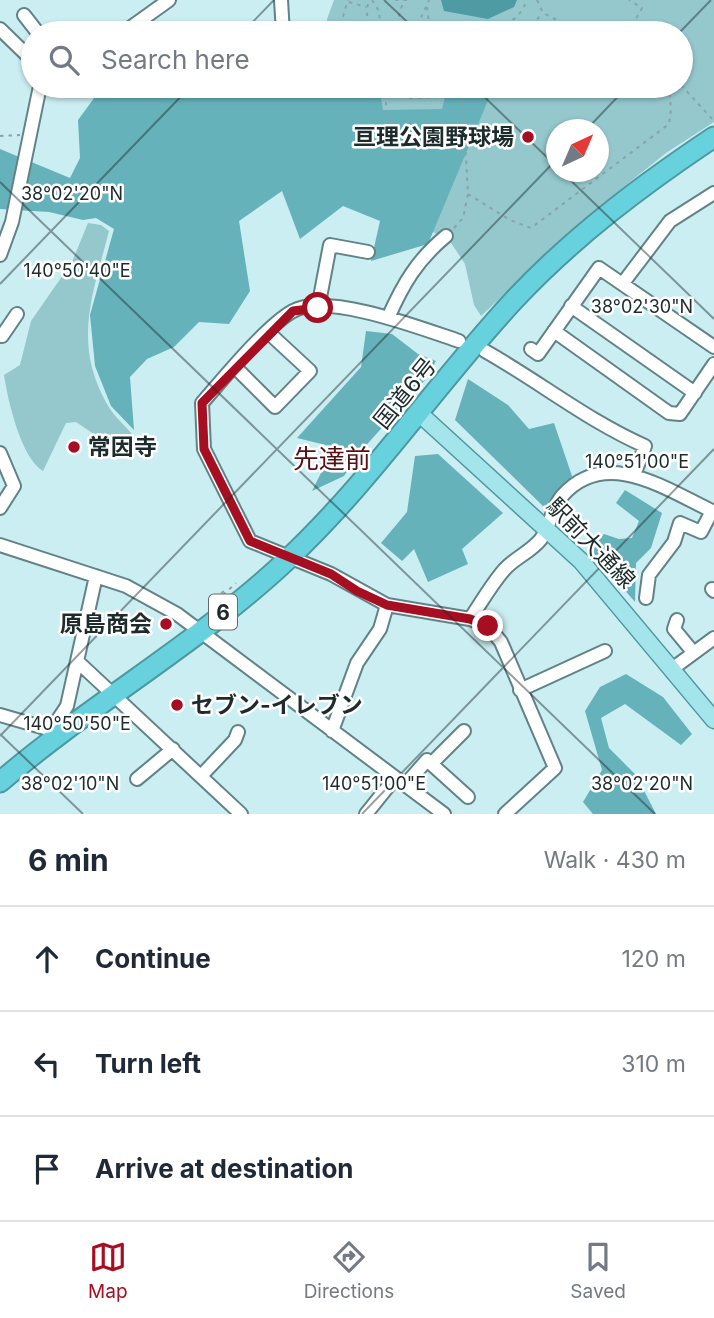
<!DOCTYPE html>
<html lang="en">
<head>
<meta charset="utf-8">
<style>
	:root { --surface:#fff; --page:#f6f6f7; --text:#1f2937; --muted:#747a83; --line:#e0e1e3; --accent:#a60e21 }
	body { margin:0; font-family:Inter,"Noto Sans JP",sans-serif; background:var(--page); color:var(--text) }
	.compass { position:absolute; left:546px; top:119px; width:63px; height:63px; border-radius:50%; background:var(--surface); box-shadow:0 2px 5px #0004; rotate:44deg }
	.stop { position:absolute; width:21px; height:21px; margin:-16px; border:5px solid #a60e21; border-radius:50%; background:#fff }
	.stop.end { background:#a60e21; border-color:#fff; box-shadow:0 2px 7px #0008 }
	.list { margin:0; padding:0; list-style:none }
	h2 { display:flex; justify-content:space-between; align-items:center; height:91px; margin:0; padding:0 28px; font-size:30px }
	h2 small { font-size:23px; font-weight:400; color:var(--muted) }
	.list li { display:grid; grid-template-columns:46px 1fr auto; gap:21px; align-items:center; box-sizing:border-box; height:105px; padding:0 28px; border-top:2px solid var(--line) }
	.list b { display:block; font-size:26px; white-space:nowrap }
	.list em { font-size:23px; font-style:normal; color:var(--muted) }
	.icon { flex:none; width:38px; height:38px; fill:none; stroke:currentColor; stroke-width:2; stroke-linecap:round; stroke-linejoin:round }
	.map { position:relative; flex:none; width:714px; height:814px; overflow:hidden }
	.search { position:absolute; background:var(--surface); box-shadow:0 2px 5px #0004; left:21px; right:21px; top:21px; height:77px; display:flex; align-items:center; gap:18px; box-sizing:border-box; padding:0 24px; border-radius:38px; color:var(--muted); font-size:26px }
	.sheet { height:406px; background:var(--surface) }
	nav { display:flex; justify-content:space-around; align-items:center; box-sizing:border-box; height:98px; border-top:2px solid var(--line); background:var(--surface); font-size:19px; color:var(--muted) }
	nav a { display:grid; justify-items:center; gap:4px }
	nav .on { color:var(--accent) }
	.map>svg:first-child { display:block }
</style>
</head>
<body>
<div class="map">
<svg width="714" height="814" viewBox="0 0 714 814">
	<rect width="100%" height="100%" fill="#cbeef2"/>
	<!-- green -->
	<path fill="#94c8cd" fill-rule="evenodd" d="M334,0h380v122l-48,31 -71,57 -114,106 -7,-11 -9,-41 -14,-21 -148,-90 15,-67h363v-53h-353l-1,-14zM556,130h42v42h-42z
		M88,223l13,2 8,6c-16,63 -37,111 -2,173 10,18 29,29 36,47l-39,-10 -28,-19 -10,1 -23,48c-22,-13 -35,-70 -39,-96l16,-10 11,-44 41,-59z"/>
	<!-- forest -->
	<path fill="#66b2ba" d="M103,86h276l4,24 59,-1 6,-23h46l-66,158 -57,17 9,-40 -37,-15 -43,33 -18,-48 -43,30 11,70 -21,33 -30,-2 -25,25 -27,12 -17,18 4,53 -23,-24 -16,-40 -5,-51 24,-86 -18,-11 -13,2 -34,-8 -49,-3v-60l70,29 10,-20 -2,-38z
		M366,331l26,3 26,20 18,7 -11,19 -64,71 -17,25 -32,15 22,-44 -37,-9 64,-71z
		M468,379l40,26 21,24 25,-6 18,53 -26,33 -91,-89z
		M438,454l65,59 -41,36 6,15 -40,18 -14,-33 -12,12 -21,-18 26,-31 8,-56z
		M625,490l37,23 -11,35 -15,15 -1,39 -46,-53 15,-15 15,5 13,-1 7,-17 -23,-18z
		M626,674l37,23 29,37 -11,11 -56,-41 -24,14 8,30 27,27 20,39h-63l-10,-12 19,-32 -17,-59 15,-24z"/>
	<!-- water -->
	<path fill="#4f9ba3" d="M441,0h76l-3,7 -26,12 -44,-8z"/>
	<g fill="none" stroke-linecap="round" stroke-linejoin="round">
		<!-- minor casing -->
		<g stroke="#628386" stroke-width="16">
			<path id="minor" d="M281,0l2,33
				M24,15l14,18
				M0,29l33,32
				M123,33l46,-33
				M0,255l12,-33 28,-136
				M623,283l47,-62 44,-28
				M571,306l124,87
				M318,308l12,-63 38,7
				M388,318c15,-34 29,-58 58,-82
				M554,331l115,82 11,1 34,-50
				M2,336l15,-22
				M459,341c-36,-12 -132,-49 -166,-30 -27,15 -70,68 -91,92l2,46 46,92 81,33 56,31 83,14 18,7 13,16 54,126 -50,46
				M531,349l7,5 61,-86 115,79
				M485,351c55,31 103,70 160,95l-11,29
				M235,367l40,40 35,-36 -41,-38
				M0,453l14,33 -14,22
				M0,545l126,41 51,28 267,200
				M712,589l2,2
				M646,598l3,-23 25,-33 6,-19 21,9 11,-21
				M470,619c11,-16 21,-34 34,-49 10,-12 27,-18 37,-31 10,-14 10,-30 21,-43 44,-50 105,-6 152,16
				M677,620l-3,9 19,23
				M77,661l164,153
				M672,669l42,-31
				M520,690l85,-39
				M0,715l45,13 12,-7 10,-15 29,-130
				M332,731l25,-68 23,-34 7,-24
				M431,764l33,-33
				M201,776l34,-36 3,-8
				M137,779l36,-30
				M405,785l22,-25 41,37
				M366,814l29,-36"/>
		</g>
		<!-- major casing -->
		<g stroke="#4d989f" stroke-width="19">
			<path id="major" d="M420,414l161,147 133,159"/>
		</g>
		<!-- highway casing -->
		<g stroke="#4d989f" stroke-width="23">
			<path id="highway" d="M0,782c92,-79 200,-140 288,-223 84,-79 148,-175 226,-259 59,-63 128,-115 200,-163"/>
		</g>
		<!-- path -->
		<path stroke="#89a4a7" stroke-width="2" stroke-dasharray="3.5 5" stroke-linecap="butt" d="M372,0l7,11 2,22
			M395,0h14
			M537,0l6,13 40,20
			M349,2l17,5
			M427,7l2,16 7,10
			M338,33l10,-33
			M366,33l2,-33
			M394,33l9,-31
			M414,33l15,-33
			M456,33c18,-18 54,10 71,-33
			M466,33h7
			M527,33l15,-20
			M628,33l14,-25 -13,-8
			M681,85l33,36
			M373,86l13,8
			M402,95l4,3 37,-1 12,-11
			M397,127l-11,-13v-20h18l12,-8
			M0,136l20,-1
			M468,194l42,26 21,8 138,-104 2,-15 -2,-23
			M454,228l9,-10 5,-24 -6,-108
			M221,593l7,-4
			M223,595l13,-12"/>
		<!-- minor -->
		<use href="#minor" stroke="#fff" stroke-width="12"/>
		<!-- major -->
		<use href="#major" stroke="#a4e4eb" stroke-width="16"/>
		<!-- highway -->
		<use href="#highway" stroke="#67d2dd" stroke-width="19"/>
		<!-- path-bridge -->
		<path stroke="#89a4a7" stroke-width="2" stroke-dasharray="3.5 5" stroke-linecap="butt" d="M223,595l16,19"/>
	</g>
	<g fill="none" stroke-linecap="round" stroke-linejoin="round">
		<!-- route -->
		<path stroke="#a60e21" stroke-width="9" d="M318,308l-25,3 -91,92 2,46 46,92 81,33 26,17 30,14 83,14 18,7"/>
	</g>
	<!-- ticks -->
	<path fill="none" stroke="#1d2b2c" stroke-width="2" stroke-opacity="0.45" d="M384,0l35,33M242,33l32,-33M679,33l32,-33M473,86l83,80M586,130l42,-44M562,172l152,147M0,182l655,632M0,284l191,-198M0,734l83,80M0,736l556,-576M362,814l352,-365"/>
	<!-- markers -->
	<g fill="#a60e21" stroke="#fff" stroke-width="2.5">
		<circle cx="528" cy="137" r="7"/>
		<circle cx="74" cy="447" r="7"/>
		<circle cx="166" cy="624" r="7"/>
		<circle cx="177" cy="705" r="7"/>
	</g>
	<g text-anchor="middle" dominant-baseline="central" stroke-width="5" stroke-linejoin="round" paint-order="stroke">
		<!-- shield labels -->
		<rect fill="#fff" stroke="#616b6b" stroke-width="2" x="209" y="594.5" width="28" height="35" rx="5"/>
		<g font-size="21" font-weight="bold" fill="#1d2b2c">
			<text x="223" y="612">6</text>
		</g>
		<!-- poi labels -->
		<g font-size="23" font-weight="bold" fill="#1d2b2c" stroke="#fff" text-anchor="end">
			<text x="514" y="137">亘理公園野球場</text>
			<text x="88" y="447" text-anchor="start">常因寺</text>
			<text x="152" y="624">原島商会</text>
			<text x="191" y="705" text-anchor="start">セブン-イレブン</text>
		</g>
		<!-- street labels -->
		<g font-size="23" fill="#1d2b2c" stroke="#fff">
			<text transform="translate(405 393) rotate(-51)">国道6号</text>
			<text transform="translate(591 543) rotate(46)">駅前大通線</text>
		</g>
		<!-- quarter labels -->
		<g font-size="26" fill="#551012" stroke="#fff">
			<text x="332" y="458">先達前</text>
		</g>
	</g>
	<g font-size="18" text-anchor="middle" fill="#1d2b2c" stroke="#fff" stroke-width="5" stroke-linejoin="round" paint-order="stroke">
		<text x="72" y="200">38°02'20"N</text>
		<text x="77" y="277">140°50'40"E</text>
		<text x="642" y="313">38°02'30"N</text>
		<text x="637" y="468">140°51'00"E</text>
		<text x="77" y="730">140°50'50"E</text>
		<text x="374" y="790">140°51'00"E</text>
		<text x="70" y="790">38°02'10"N</text>
		<text x="642" y="790">38°02'20"N</text>
	</g>
</svg>
<svg class="compass" viewBox="-18 -18 36 36"><path d="M0-13l5 13h-10z" fill="#e53935"/><path d="M0 13l5-13h-10z" fill="#747a83"/></svg>
<div class="stop" style="left:318px;top:308px"></div>
<div class="stop end" style="left:488px;top:626px"></div>
<div class="search"><svg class="icon" aria-label="search" viewBox="0 0 24 24"><circle cx="10" cy="10" r="6"/><path d="M15 15l6 6"/></svg>Search here</div>
</div>
<section class="sheet">
<h2>6 min<small>Walk · 430 m</small></h2>
<ul class="list">
<li><svg class="icon" aria-label="ahead" viewBox="0 0 24 24"><path d="M12 20V5M6 11l6-6 6 6"/></svg><div><b>Continue</b></div><em>120 m</em></li>
<li><svg class="icon" aria-label="left" viewBox="0 0 24 24"><path d="M17 20v-9H6M10 6l-5 5 5 5"/></svg><div><b>Turn left</b></div><em>310 m</em></li>
<li><svg class="icon" aria-label="arrive" viewBox="0 0 24 24"><path d="M6 21V4h12l-3 4 3 4H6"/></svg><div><b>Arrive at destination</b></div></li>
</ul>
</section>
<nav>
<a class="on"><svg class="icon" aria-label="map" viewBox="0 0 24 24"><path d="M3 6l6-2 6 2 6-2v14l-6 2-6-2-6 2zM9 4v14M15 6v14"/></svg>Map</a>
<a><svg class="icon" aria-label="directions" viewBox="0 0 24 24"><path d="M12 3l9 9-9 9-9-9zM9 14v-3h6M13 9l2 2-2 2"/></svg>Directions</a>
<a><svg class="icon" aria-label="saved" viewBox="0 0 24 24"><path d="M7 4h10v16l-5-4-5 4z"/></svg>Saved</a>
</nav>
</body>
</html>
